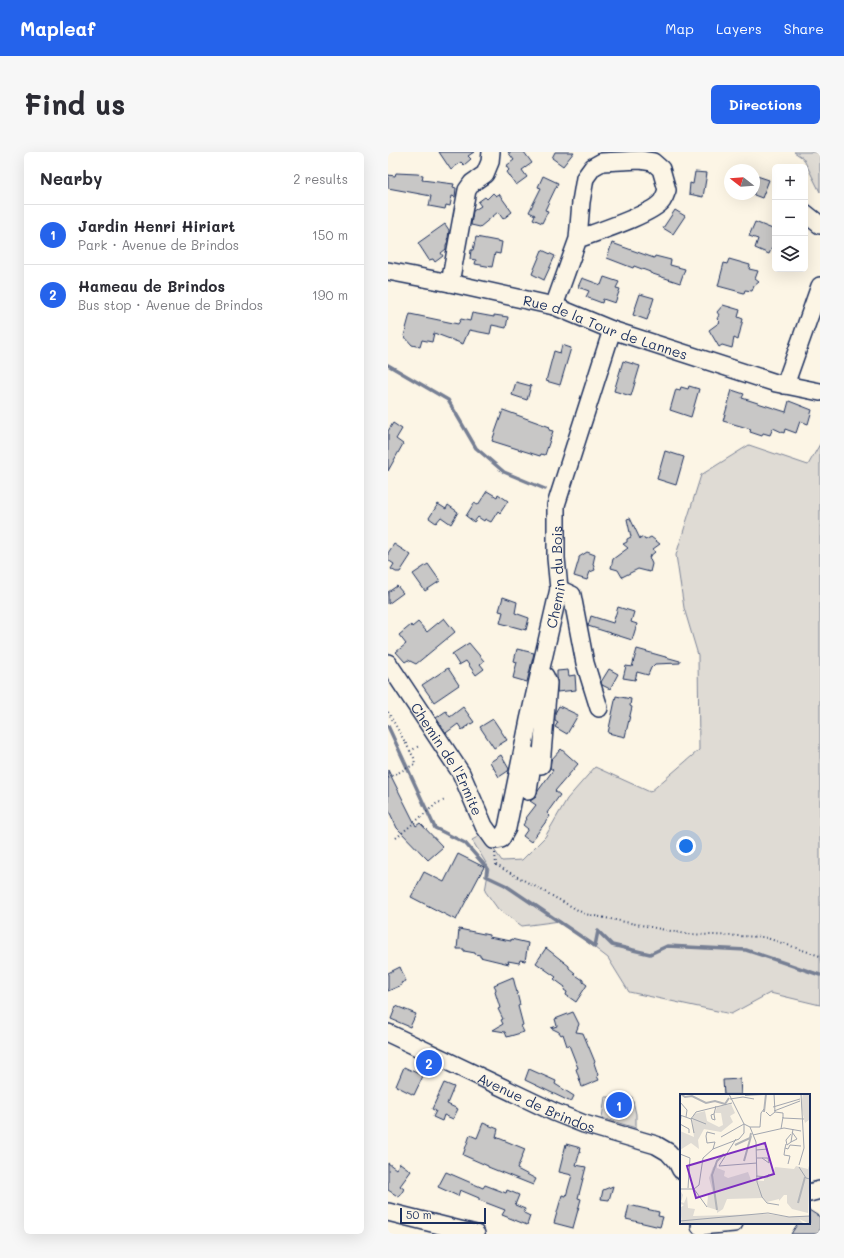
<!DOCTYPE html>
<html lang="en">
<head>
<meta charset="utf-8">
<style>
	:root { --surface:#fff; --page:#f7f7f7; --text:#2b2b33; --muted:#7c7c81; --line:#e1e1e2; --accent:#2563eb }
	body { margin:0; font-family:Mali,sans-serif; background:var(--page); color:var(--text) }
	.controls { position:absolute; right:12px; top:12px; display:grid; overflow:hidden; border-radius:6px; box-shadow:0 4px 16px #0002 }
	.controls button { width:36px; height:36px; display:grid; place-items:center; padding:0; border:0; border-bottom:1px solid var(--line); background:var(--surface); color:var(--text); font:20px sans-serif }
	.compass { position:absolute; left:336px; top:12px; width:36px; height:36px; border-radius:50%; background:var(--surface); box-shadow:0 4px 16px #0002; rotate:287deg }
	.scale { position:absolute; left:12px; bottom:10px; width:86px; box-sizing:border-box; padding-left:4px; border:2px solid #1b2f5e; border-top:0; font-size:11px; line-height:14px; white-space:nowrap; color:#1b2f5e; -webkit-text-stroke:3px #fcf5e5; paint-order:stroke }
	.you { position:absolute; left:298px; top:694px; width:14px; height:14px; margin:-10px; border:3px solid #fff; border-radius:50%; background:#1a73e8; box-shadow:0 0 0 6px #1a73e833 }
	.badge { display:grid; place-items:center; width:26px; height:26px; border-radius:50%; background:var(--accent); color:#fff; font-size:13px; font-weight:700 }
	.pin { position:absolute; translate:-50% -50%; border:2px solid #fff; box-shadow:0 1px 4px #0006 }
	.list { margin:0; padding:0; list-style:none }
	h2 { display:flex; justify-content:space-between; align-items:center; height:52px; margin:0; padding:0 16px; font-size:17px }
	h2 small { font-size:13px; font-weight:400; color:var(--muted) }
	.list li { display:grid; grid-template-columns:26px 1fr auto; gap:12px; align-items:center; box-sizing:border-box; height:60px; padding:0 16px; border-top:1px solid var(--line) }
	.list b { display:block; font-size:15px; white-space:nowrap }
	.list p { margin:0; font-size:13px; white-space:nowrap; color:var(--muted) }
	.list em { font-size:13px; font-style:normal; color:var(--muted) }
	.icon { flex:none; width:22px; height:22px; fill:none; stroke:currentColor; stroke-width:2; stroke-linecap:round; stroke-linejoin:round }
	.map { position:relative; flex:none; width:432px; height:1082px; overflow:hidden; border-radius:6px }
	header { display:flex; align-items:center; gap:24px; box-sizing:border-box; height:56px; padding:0 20px; background:var(--accent); color:#fff }
	header strong { font-size:19px }
	nav { display:flex; gap:22px; margin-inline-start:auto; font-size:14px }
	.intro { display:flex; align-items:center; justify-content:space-between; box-sizing:border-box; height:96px; padding:0 24px }
	h1 { margin:0; font-size:28px }
	.button { padding:10px 18px; border-radius:6px; background:var(--accent); color:#fff; font-size:14px; font-weight:700 }
	main { display:flex; gap:24px; padding:0 24px }
	aside { flex:1; background:var(--surface); border-radius:6px; box-shadow:0 4px 16px #0002 }
	.map>svg:first-child { display:block }
</style>
</head>
<body>
<header>
<strong>Mapleaf</strong>
<nav><a>Map</a><a>Layers</a><a>Share</a></nav>
</header>
<div class="intro"><h1>Find us</h1><a class="button">Directions</a></div>
<main>
<aside>
<h2>Nearby<small>2 results</small></h2>
<ul class="list">
<li><span class="badge">1</span><div><b>Jardin Henri Hiriart</b><p>Park · Avenue de Brindos</p></div><em>150 m</em></li>
<li><span class="badge">2</span><div><b>Hameau de Brindos</b><p>Bus stop · Avenue de Brindos</p></div><em>190 m</em></li>
</ul>
</aside>
<div class="map">
<svg width="432" height="1082" viewBox="0 0 432 1082">
	<rect width="100%" height="100%" fill="#fcf5e5"/>
	<filter id="ink" filterUnits="userSpaceOnUse"><feTurbulence type="fractalNoise" baseFrequency=".025" numOctaves="2"/><feDisplacementMap in="SourceGraphic" scale="8" xChannelSelector="R" yChannelSelector="G"/><feConvolveMatrix kernelMatrix="1 2 1 2 8 2 1 2 1" color-interpolation-filters="sRGB"/></filter>
	<g filter="url(#ink)">
		<!-- green -->
		<path fill="#dfdbd4" stroke="#7d8599" d="M406,0h26v40l-17,-34z
			M432,292v561l-50,-12 -39,21 -102,-22 -21,-34 -48,-37 -38,5 -24,-17 -13,-18 4,-23 -17,-28 11,-6 19,27 20,-1 23,-23 22,-38 28,-32 55,25 49,-42 -1,-95 -14,-47 -8,-53 25,-80 48,-30 59,20z
			M217,945h27l4,17v14l-34,-10z"/>
		<g fill="none" stroke-linecap="round" stroke-linejoin="round">
			<!-- stream -->
			<path stroke="#767f94" stroke-width="3.5" d="M0,213l60,35 28,48 28,24 41,17
				M0,574l47,102 30,15 22,25 -1,8 19,9 90,61 3,-15 14,14 38,9 17,-8 79,4 74,25"/>
		</g>
		<!-- building -->
		<path fill="#c8c7c6" stroke="#1b2f5e" d="M51,0h35l-6,4 3,3 -7,6 -3,-3 -10,8z
			M120,0h16l8,11 -10,7 5,7 -11,8 -9,-13 2,-2 -3,-4 8,-6z
			M167,0h19l-11,14 -11,-8z
			M307,20l12,1 -4,24 -14,-3 1,-11 3,1z
			M8,21l21,1 6,1 -1,5 32,4 -1,3 3,1 -1,9 -3,-1 -2,10 -4,-1 -1,4 -16,-3 2,-10 -43,-8v-13l7,1z
			M366,23l15,5 -7,18 -8,-3z
			M155,24l15,7 -13,27 3,1 -6,12 -9,-4 2,-4 -6,-3 12,-24 -3,-1z
			M105,41l3,3 3,-2 13,18 -9,7 -5,-7 -18,15 -9,-2 2,-14 8,-5 -3,-4 7,-5 2,2z
			M287,58l10,6 -12,18 -10,-6z
			M367,70l20,8v11l-6,13 -14,-6 3,-9 -9,-3z
			M57,72l4,6 -1,8 -1,1 1,2 -2,4v4l-5,4 2,3 -8,6 -2,-3 -4,1 -11,-17z
			M88,85l26,5 -2,12 -5,-1 -3,14 -17,-3 1,-4 -6,-1 1,-9h2z
			M224,91l42,15 1,-2 16,4 -1,5 15,4 -5,14 -30,-10v-1l-16,-6 -1,2 -26,-10z
			M154,98l13,6 -11,24 -12,-6z
			M341,107l21,6 -1,4 9,2 -3,8 4,3 -5,4 -2,5 -7,-1 -1,3 -26,-7 6,-23 3,1z
			M216,125l15,5 -3,6 4,1 -5,14 -12,-4 -1,4 -16,-6 3,-6 -11,-4 4,-9 19,7z
			M252,142l14,4 -7,22 -14,-5z
			M335,153l17,5 -2,7 5,2 -5,21 -4,-2 -2,10 -10,-3 -3,2 -10,-17 11,-8 -3,-3 2,-4 -2,-3z
			M84,161l22,4v-2l14,2 -2,11 -14,-3 -2,9 -21,-4 -6,14 -29,-11 -2,9 -10,-2 -2,7 -8,-2 -8,-9 6,-22 48,10 3,-5 9,2z
			M174,193l9,3 -11,37 -14,-4 8,-30 6,2z
			M235,209l17,5 -9,30 -17,-5z
			M128,230l15,4 -4,14 -15,-5z
			M301,234l10,3 -8,28 -21,-7 6,-21 4,1 1,-3 7,2z
			M344,238l12,4 -2,4 44,14 3,-11 23,9 -4,14 -8,-3 -4,12 -11,-4 -1,4 -11,-5 -3,7 -7,-2 -1,3 -12,-4 1,-3 -28,-8z
			M115,258l47,17 -1,3 4,1 -8,24 -4,-1 -1,2 -48,-15z
			M5,271l9,6 -6,10 7,5 -15,27v-40z
			M277,299l19,6 -8,28 -19,-6z
			M99,339l10,6 1,-3 10,7 -8,12 -2,-2 -7,11 -6,-3 -1,2 -6,-4 -4,5 -8,-6 8,-13 4,2z
			M50,352l8,5 2,-4 10,7 -7,12 -10,-7 -5,6 -7,-5z
			M242,366l10,21 3,-2 2,3 6,-3 9,7 -7,5 2,3 -6,5 3,7 -2,8 -12,-3 -16,8 -4,-7 -7,-2 2,-9 15,-11 -5,-4 4,-2v-3l4,-2 -4,-18z
			M6,392l17,11 -11,17h-4l-5,-3 3,-5 -6,-4v-7z
			M199,400l8,3 -2,9 2,6 -5,2 -3,8 -13,-4 5,-17v-2z
			M40,412l12,17 -15,10 -12,-17z
			M9,434l6,7 -15,11v-12z
			M115,445l14,5 -2,11 14,5 -3,12 -26,-7 3,-11 -4,-1z
			M230,455l16,5 -3,10 6,2 -5,16 -44,-14 3,-10 22,7z
			M56,466l11,14 -39,32 -8,-4 -3,2 -9,-10 10,-8 -7,-9 12,-10 1,2 6,-5 9,10z
			M81,491l15,18 -4,3 4,5 -8,6 -10,-14 -7,4 -7,-11z
			M129,497l17,4 -7,29 -14,-4 4,-16 -3,-1z
			M249,497l43,12v2l-25,1 -4,4 -3,7 -11,-3 -2,8 -12,-2 3,-12 6,1z
			M60,516l11,17 -25,17 -12,-17z
			M221,517l9,5 -8,15 -8,-4 -1,-3z
			M180,518l1,6 6,-1 1,15 -19,2v-21z
			M228,544l15,3 -1,7 2,1 -7,30 -17,-4z
			M171,554l19,9 -11,19 -12,-7 3,-5 -3,-2v-7z
			M75,555l11,15 -12,8 -4,-6 -12,9 -10,-15 10,-7 4,6z
			M105,567l14,21 -13,8 -14,-21z
			M173,597l17,15 -23,27 5,4 -13,18 3,3 -19,26 -8,-6 5,-7 -5,-4 4,-6 -1,-1 10,-13 -6,-4 6,-4 2,-6 15,-21 -3,-2 1,-8z
			M113,603l8,14 -1,2 -9,6 -9,-15z
			M0,618l28,56 4,-3 23,24 -15,13 -31,-32 -9,-19z
			M70,702l26,13 -28,53 -45,-23 13,-25 20,10z
			M71,777l30,6v2l22,4v-2l17,4 -3,18 -5,-1 -1,3 -11,-2 1,3 -29,-7v-2l-5,-1v-1l-11,-2v-2h-7z
			M158,796l23,18v2l6,5 -1,1 9,6v2l4,3 -11,17 -10,-7 1,-3 -3,-2 1,-3 -11,-8 2,-2 -20,-14z
			M12,815l6,14 -5,2 1,2 -14,6v-18z
			M125,825l7,28 -2,1 5,19 -2,1 3,6 -17,5 -2,-5 -12,-2 10,-6 -2,-4 2,-1 -5,-10 2,-1 -5,-16 1,-3 -2,-4z
			M8,854l20,8 -6,13 -19,-8z
			M185,860l6,12 -3,8 7,1 12,29 -1,1 4,12 -1,1 2,4 -17,7 -6,-18 2,-1 -9,-23 -2,1 -4,-12 -2,1 -2,-3 -8,-4 6,-2 -2,-7z
			M16,915l19,9 -9,19 -18,-9z
			M141,917l27,12 -1,3 19,12 -3,6 -46,-22z
			M352,927l1,16h-17l-1,-15z
			M56,931l10,4 -7,17 11,5 -5,10 -9,-4 -2,6 -9,-4 3,-6 -4,-2z
			M95,971l15,6 -2,8 29,12 -8,20 19,10 -3,6 -45,-18v-1l-25,-11 7,-20 7,3z
			M178,992l15,4 -5,17 10,2 -8,31 3,1 -8,29 -19,-5 8,-28 4,1 6,-21 -13,-3z
			M0,1011l8,6 4,-6 11,8 -11,15 4,3 -5,8 -11,-7z
			M58,1020l37,16 2,-3 21,8 1,-3 12,5 -4,10 10,4 -1,4 6,3 -3,9 -25,-10 3,-5 -26,-10v-2l-19,-8 -2,6 -20,-9z
			M225,1034l-4,14 -8,-1 2,-9z
			M241,1053l30,7 -1,4 5,1 -3,10 -34,-8z
			M421,1058l11,7v17h-29l7,-11h11z"/>
		<g fill="none" stroke-linecap="round" stroke-linejoin="round">
			<!-- minor casing -->
			<g stroke="#1b2f5e" stroke-width="20">
				<g id="minor">
					<path d="M417,61l15,12"/>
					<path id="s1" d="M0,119l62,12 104,23 58,24 164,53 44,9"/>
					<path d="M62,131l17,-93 5,-7 13,-9 5,-12 1,-10"/>
					<path d="M166,154l24,-67 3,-37 4,-24 8,-11 9,-5 38,-2 13,2 8,7 6,21c-1,3 -3,8 -5,11 -9,13 -68,32 -84,38"/>
					<path d="M397,233l35,-99"/>
					<path d="M171,437l13,6 13,68 14,45"/>
					<path id="s2" d="M0,511l73,110 23,53 10,14 7,-1 6,-11 22,-108 30,-131 -3,-31v-53l56,-175"/>
					<path d="M137,601l5,3 2,9 -4,26"/>
					<path d="M153,613l7,-82 -3,-7 -2,-1"/>
					<path id="s3" d="M0,881l166,79 30,12 72,21 12,7 9,10 4,8"/>
					<path d="M421,1041l11,-3"/>
					<path d="M0,1060l88,22"/>
					<path d="M312,1074l34,-3"/>
				</g>
			</g>
			<!-- path -->
			<path stroke="#1b2f5e" stroke-width="2" stroke-dasharray="1 3" stroke-linecap="butt" d="M0,560l26,46 1,6 -27,14
				M22,599l9,-5
				M8,686l40,-34 9,-4
				M107,701l1,12 89,49 101,20 78,3 56,19"/>
			<!-- minor -->
			<use href="#minor" stroke="#fcf5e5" stroke-width="17"/>
		</g>
	</g>
	<g text-anchor="middle" dominant-baseline="central" stroke-width="3" stroke-linejoin="round" paint-order="stroke">
		<!-- street labels -->
		<g font-size="14" fill="#1b2f5e" stroke="#fcf5e5">
			<text stroke="none"><textPath href="#s1" startOffset="225">Rue de la Tour de Lannes</textPath></text>
			<text stroke="none"><textPath href="#s2" startOffset="483">Chemin du Bois</textPath></text>
			<text stroke="none"><textPath href="#s2" startOffset="113">Chemin de l'Ermite</textPath></text>
			<text stroke="none"><textPath href="#s3" startOffset="164">Avenue de Brindos</textPath></text>
		</g>
	</g>
	<!-- overview -->
	<g transform="translate(292 942)">
		<rect width="130" height="130" fill="#fcf5e5"/>
		<path d="M123,0h5l2,4v21l-5,4 -4,-17zM51,10l4,9 -5,3 3,6 -12,10 -17,-3 -6,11 1,9 -8,-6 -11,7v-19l14,6 -2,-16 2,-7 11,-3 2,10 12,6 4,-2 -2,-12h-6l2,-6zM130,68l-2,51 -16,-4 -5,-6v-8h-3l-5,6v-2l-12,3 -4,-4 -36,1 -4,10 -6,4v-3l-10,-3 1,-12 5,-2 -4,-15 4,-11 4,-3v4l8,3 -1,5 4,2 20,-6 3,8 13,1v-4l9,-4 2,-6 19,2 2,-3 12,3zM0,96l3,5 -2,7 3,1 3,-7 1,12 7,1 -2,7 75,-2 21,3 21,-1v8l-11,-5 5,5h-122l-2,-16 4,-3 -4,-1z" fill="#dfdbd4"/>
		<path fill="none" stroke="#b2b4b8" stroke-width="2" d="M1,0l4,3 7,-1 14,7 9,-2 10,3 4,-6M65,1l18,-1M84,18l2,-18M55,51l15,-7 1,-5M64,67l7,-25M118,109l7,-26M37,116l-5,-35 5,-14 7,-7"/>
		<path fill="none" stroke="#a2a6af" stroke-width="1" d="M94,0l1,18 8,1v5l21,1M50,5l13,-2 11,2M0,8l7,8 -1,7M93,13l27,-8M94,17l26,-10M86,18l4,4 5,-4M34,20l1,6 -3,-1 -1,-4 3,-1 2,-8M0,21l11,4 5,-7 36,-9M1,22l-1,8 9,5v4M11,24l3,15M11,24l15,6M64,30l6,3 6,15 1,40 5,15 5,6 12,2M70,33h10l1,-14 3,-4M101,35l2,-12M111,40l-5,6 1,5 4,-3 2,-13M73,41l31,-7 17,3M41,43l23,-13M111,48l6,-3 -5,-7M106,50l-1,4 3,1 2,-4 11,1M105,54l-1,7 6,1 -2,8M33,55l2,-7 -8,1 -1,-7 1,-4 8,2M76,56l12,-1M0,60l10,4 -2,30M77,64h11l1,5 -7,-5M119,71l5,-17 -3,-54M39,72l38,-3M39,72l17,-27M119,73l7,11 4,1M76,82l12,1 1,-3M0,95h14M14,95l5,-4 4,-27 10,-9 26,-10 5,-6v-9l-15,-30M14,95l13,18M0,127l88,-8 21,4 21,-1"/>
		<path fill="#7b2cbf" fill-opacity="0.15" stroke="#7b2cbf" stroke-width="2" d="M85,49l9,31 -78,24 -9,-32z"/>
		<rect width="130" height="130" fill="none" stroke="#1b2f5e" stroke-width="2"/>
	</g>
</svg>
<div class="controls">
<button>+</button>
<button>−</button>
<button><svg class="icon" aria-label="layers" viewBox="0 0 24 24"><path d="M12 4l9 5-9 5-9-5zM3 14l9 5 9-5"/></svg></button>
</div>
<svg class="compass" viewBox="-18 -18 36 36"><path d="M0-13l5 13h-10z" fill="#e53935"/><path d="M0 13l5-13h-10z" fill="#7c7c81"/></svg>
<div class="scale">50 m</div>
<div class="you"></div>
<div class="pin badge" style="left:231px;top:953px">1</div>
<div class="pin badge" style="left:41px;top:911px">2</div>
</div>
</main>
</body>
</html>
